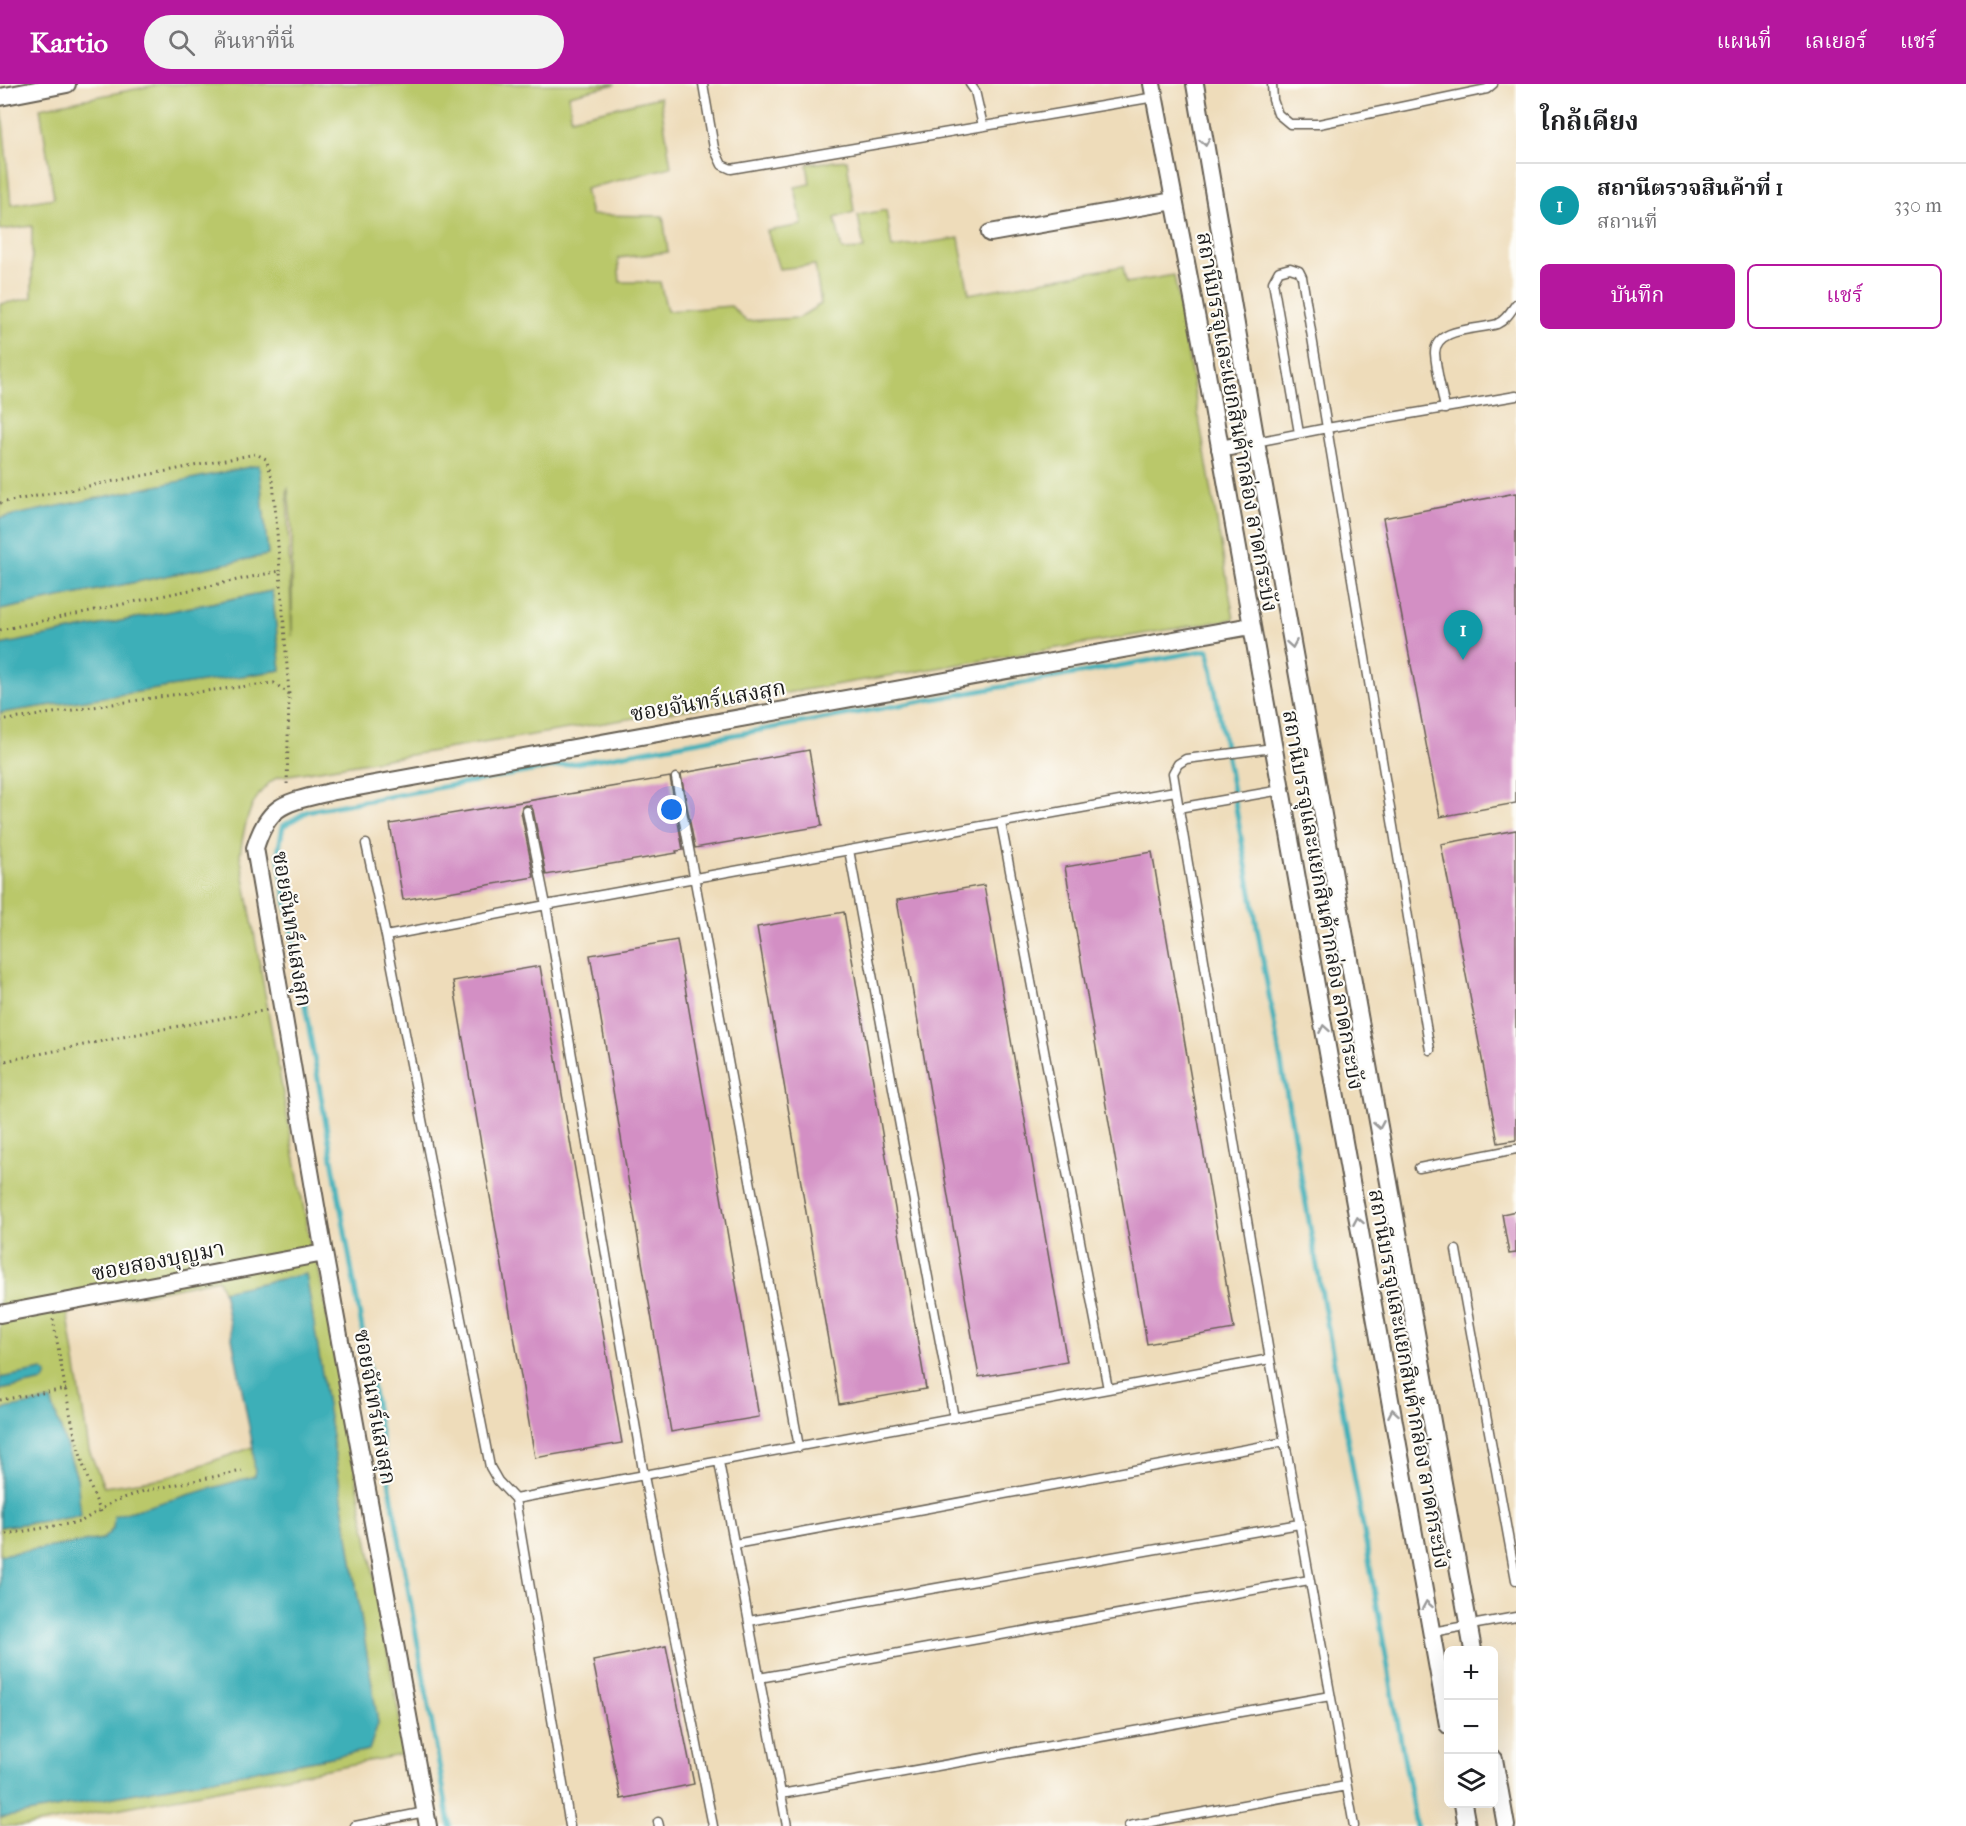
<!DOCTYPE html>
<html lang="th">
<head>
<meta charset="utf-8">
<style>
	:root { --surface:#fff; --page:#f2f2f2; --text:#202124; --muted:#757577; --line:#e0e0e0; --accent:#b5179e }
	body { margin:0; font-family:"IM FELL French Canon","Noto Serif Thai",serif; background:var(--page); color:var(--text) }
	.controls { position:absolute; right:18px; bottom:18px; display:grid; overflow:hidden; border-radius:9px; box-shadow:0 6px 24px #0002 }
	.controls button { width:54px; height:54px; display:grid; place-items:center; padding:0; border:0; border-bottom:2px solid var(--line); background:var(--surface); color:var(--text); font:30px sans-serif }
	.you { position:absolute; left:672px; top:726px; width:21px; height:21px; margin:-15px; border:4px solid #fff; border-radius:50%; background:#1a73e8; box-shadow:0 0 0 9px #1a73e833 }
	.badge { display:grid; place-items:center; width:39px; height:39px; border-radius:50%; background:var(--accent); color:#fff; font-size:20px; font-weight:700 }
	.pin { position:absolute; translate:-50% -50px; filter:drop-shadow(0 2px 3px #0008) }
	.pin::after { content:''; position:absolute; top:32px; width:21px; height:18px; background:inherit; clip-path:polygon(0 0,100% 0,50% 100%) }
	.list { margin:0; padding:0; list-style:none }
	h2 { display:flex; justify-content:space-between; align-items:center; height:78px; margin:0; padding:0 24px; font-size:26px }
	h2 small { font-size:20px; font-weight:400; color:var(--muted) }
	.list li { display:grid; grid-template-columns:39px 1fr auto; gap:18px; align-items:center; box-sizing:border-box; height:84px; padding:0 24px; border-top:2px solid var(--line) }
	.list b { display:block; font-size:22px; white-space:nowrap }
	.list p { margin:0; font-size:20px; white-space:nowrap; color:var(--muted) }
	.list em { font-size:20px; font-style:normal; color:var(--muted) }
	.actions { display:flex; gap:12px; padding:18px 24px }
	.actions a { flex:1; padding:14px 0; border:2px solid var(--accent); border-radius:9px; text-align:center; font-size:21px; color:var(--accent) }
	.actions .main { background:var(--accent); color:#fff }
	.icon { flex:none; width:33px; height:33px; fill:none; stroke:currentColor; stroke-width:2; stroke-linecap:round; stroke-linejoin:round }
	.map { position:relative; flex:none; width:1516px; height:1742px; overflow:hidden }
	header { display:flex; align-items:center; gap:36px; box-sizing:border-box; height:84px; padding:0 30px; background:var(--accent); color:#fff }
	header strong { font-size:28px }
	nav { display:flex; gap:33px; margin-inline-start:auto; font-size:21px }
	.search { width:420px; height:54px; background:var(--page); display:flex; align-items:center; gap:15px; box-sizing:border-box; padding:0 21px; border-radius:33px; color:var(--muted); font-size:22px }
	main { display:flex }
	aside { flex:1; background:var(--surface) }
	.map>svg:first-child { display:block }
</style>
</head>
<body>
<header>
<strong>Kartio</strong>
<div class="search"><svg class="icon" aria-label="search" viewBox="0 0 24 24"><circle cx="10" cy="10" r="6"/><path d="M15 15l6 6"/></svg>ค้นหาที่นี่</div>
<nav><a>แผนที่</a><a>เลเยอร์</a><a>แชร์</a></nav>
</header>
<main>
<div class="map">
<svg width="1516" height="1742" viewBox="0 0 1516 1742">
	<rect width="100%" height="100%" fill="#fdfcf7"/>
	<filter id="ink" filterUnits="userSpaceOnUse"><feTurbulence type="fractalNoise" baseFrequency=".0167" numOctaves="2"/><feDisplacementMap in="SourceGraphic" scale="12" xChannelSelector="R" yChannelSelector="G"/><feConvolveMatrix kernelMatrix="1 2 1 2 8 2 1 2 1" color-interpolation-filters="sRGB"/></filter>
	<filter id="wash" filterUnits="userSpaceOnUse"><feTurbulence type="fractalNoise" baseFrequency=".008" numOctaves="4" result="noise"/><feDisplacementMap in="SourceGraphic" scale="24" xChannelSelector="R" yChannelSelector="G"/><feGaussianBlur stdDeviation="1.35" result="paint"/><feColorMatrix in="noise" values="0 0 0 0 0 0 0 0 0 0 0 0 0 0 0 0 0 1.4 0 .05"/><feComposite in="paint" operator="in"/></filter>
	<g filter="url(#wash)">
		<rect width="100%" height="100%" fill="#eedcba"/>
		<!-- green -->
		<path fill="#bac86a" stroke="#6b7243" stroke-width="1.5" fill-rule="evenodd" d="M161,0h455l-47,11 2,23 89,-21 11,70 -86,22 6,26 72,1 5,36 -50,6 2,24h40l7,29 64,-5 15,15 52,-3 23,-14 -6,-39 -36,4 -12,-38 35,-6 -7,-38 15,-3 -3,-20 40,-4 7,52 -19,6 7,32 22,-1 -6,-34 28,-5 6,38 67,-10 10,56 154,-28 3,17 48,-8 60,344 -957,158c-27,18 -33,47 -37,78l70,388 8,22 88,489 -379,72h-27v-8l369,-68 9,-27 -72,-449 -83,17 -5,-12 -151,31 22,140 15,37 60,-9 89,-31 3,29 -141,40 -2,13 -10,10 -103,16v-28l80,-11 -3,-38 -26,-77 -51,9v-20l44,-9 -1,-11 -43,8v-665l281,-43 -9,-79 -272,54v-35l268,-55 -9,-89 -259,52v-214l32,-6v-72l-32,4v-119h2l9,94 43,-7 -14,-90zM288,404l4,44v104l-5,-147z"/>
		<!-- water -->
		<path fill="#3eafb8" stroke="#2d666a" stroke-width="1.5" d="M259,381l9,90 -268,55v-92z
			M272,507l9,79 -281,43v-68z
			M306,1190l72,449 -9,27 -369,68v-263l103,-16 10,-10 1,-13 141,-40 -2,-29 -30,-156z
			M43,1286l4,4 -3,7 -44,9v-12z
			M51,1316l26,78 4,38 -81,11v-117z"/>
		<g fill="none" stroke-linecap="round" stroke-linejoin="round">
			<!-- stream -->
			<path stroke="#3eafb8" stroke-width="5" d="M450,1742l-172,-973 5,-27 25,-15 900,-161 208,1176"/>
		</g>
		<g id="blocks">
			<!-- building -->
			<path fill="#d38fc4" d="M1516,409v310l-76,14 -57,-299z
				M809,666l13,76 -127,22 -14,-73 2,-2z
				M670,693l13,73 -7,1 1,2 -131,22 -13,-65 -2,-4 -5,-1 -4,2 -1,5 13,65 -131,23 -13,-76z
				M1516,746v310l-18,3 -57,-299z
				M1152,768l82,477 -87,15 -82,-477z
				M984,801l83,477 -88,15 -82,-477z
				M844,828l82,477 -87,15 -82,-477z
				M677,856l82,477 -88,15 -81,-477z
				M540,882l82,477 -87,15 -82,-477z
				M1516,1127v42l-7,1 -7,-40z
				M666,1562l28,138 -73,15 -28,-138z"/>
		</g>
	</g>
	<g filter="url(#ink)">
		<use href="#blocks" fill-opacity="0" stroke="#665f53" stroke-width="1.5"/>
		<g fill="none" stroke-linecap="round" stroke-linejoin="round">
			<!-- service casing -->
			<g stroke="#665f53" stroke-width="11">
				<path id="service" d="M703,0l11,64 8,17 9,4 424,-72
					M970,0l5,7 8,35
					M1272,0l1,16 5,14 12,10h29l168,-35 6,-5
					M1445,325c-3,-18 -9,-38 -10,-56 0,-26 44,-23 62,-29 9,-4 14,-13 19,-20
					M1299,349l-26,-151 6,-11 11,-3 9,3 3,6 25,151 189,-32
					M1256,358l71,-14 103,622
					M1273,664l-87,11 -8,5 -5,9 97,586 84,467
					M676,694l123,669
					M1178,724l103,-18
					M527,727l19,94 98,571 69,350
					M1001,739l107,566
					M366,760l20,92 104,531 8,14 17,18 55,327
					M849,766l105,568
					M386,852l160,-31 629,-114
					M1419,1084l97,-19
					M1456,1166l60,330
					M719,1378l68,364
					M515,1415l755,-140
					M735,1460l550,-102
					M749,1537l550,-97
					M1432,1548l84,-15
					M759,1594l550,-98
					M781,1710l549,-98
					M658,1738l1,4
					M355,1742l70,-14
					M1129,1742l217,-40"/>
			</g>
			<!-- minor casing -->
			<g stroke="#665f53" stroke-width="20">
				<path id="minor" d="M1152,0l50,262 246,1379
					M1195,0l61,358 217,1208
					M0,13l67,-13
					M990,149l184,-32
					M1220,365l36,-7
					M0,1230l324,-61
					M1494,1675l12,67
					M1463,1720l4,22
					M428,1742l-104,-573 -69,-405c14,-46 32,-45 75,-56l921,-166"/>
			</g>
			<!-- path -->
			<path stroke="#665f53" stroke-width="3" stroke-dasharray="1.5 4.5" stroke-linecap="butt" d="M0,419l256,-49 10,5 7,21 7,91
				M0,546l280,-59 9,123 -2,93
				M0,637l172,-26 102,-12 15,11
				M0,978l152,-31 115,-21
				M53,1235c12,65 20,132 48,193
				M0,1316l66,-11
				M0,1451l80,-13 35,-21 29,-10 98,-20"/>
			<!-- service -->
			<use href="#service" stroke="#fff" stroke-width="8"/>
			<!-- minor -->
			<use href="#minor" stroke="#fff" stroke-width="16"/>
		</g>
		<!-- one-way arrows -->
		<defs><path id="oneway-chevron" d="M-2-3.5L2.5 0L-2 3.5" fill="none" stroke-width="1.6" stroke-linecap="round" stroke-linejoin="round" transform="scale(1.5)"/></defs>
		<g stroke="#999">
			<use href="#oneway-chevron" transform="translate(1205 58) rotate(80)"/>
			<use href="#oneway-chevron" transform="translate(1292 560) rotate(80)"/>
			<use href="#oneway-chevron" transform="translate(1324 945) rotate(-100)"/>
			<use href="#oneway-chevron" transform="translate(1379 1041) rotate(80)"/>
			<use href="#oneway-chevron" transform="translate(1358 1137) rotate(-100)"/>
			<use href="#oneway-chevron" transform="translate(1393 1329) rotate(-100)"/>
			<use href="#oneway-chevron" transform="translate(1427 1521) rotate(-100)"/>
		</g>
	</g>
	<g text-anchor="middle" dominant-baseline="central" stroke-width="4.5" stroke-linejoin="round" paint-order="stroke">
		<!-- street labels -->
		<g font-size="22" fill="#1c1c1c" stroke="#fdfcf7">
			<text transform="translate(1237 338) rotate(80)">สถานีบรรจุและแยกสินค้ากล่อง ลาดกระบัง</text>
			<text transform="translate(708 617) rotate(-10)">ซอยจันทร์แสงสุก</text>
			<text transform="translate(1323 816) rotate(80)">สถานีบรรจุและแยกสินค้ากล่อง ลาดกระบัง</text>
			<text transform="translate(292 845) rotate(81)">ซอยจันทร์แสงสุก</text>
			<text transform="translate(158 1177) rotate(-11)">ซอยสองบุญมา</text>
			<text transform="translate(1409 1295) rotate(80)">สถานีบรรจุและแยกสินค้ากล่อง ลาดกระบัง</text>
			<text transform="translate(375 1323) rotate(80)">ซอยจันทร์แสงสุก</text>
		</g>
	</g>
</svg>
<div class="controls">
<button>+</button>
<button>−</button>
<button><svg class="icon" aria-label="layers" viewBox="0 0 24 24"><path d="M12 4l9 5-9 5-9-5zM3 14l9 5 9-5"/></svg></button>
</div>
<div class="you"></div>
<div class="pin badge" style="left:1463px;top:576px;background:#0f9aa8">1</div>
</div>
<aside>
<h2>ใกล้เคียง<small></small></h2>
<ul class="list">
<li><span class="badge" style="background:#0f9aa8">1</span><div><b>สถานีตรวจสินค้าที่ 1</b><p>สถานที่</p></div><em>330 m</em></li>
</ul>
<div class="actions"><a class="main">บันทึก</a><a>แชร์</a></div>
</aside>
</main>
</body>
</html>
